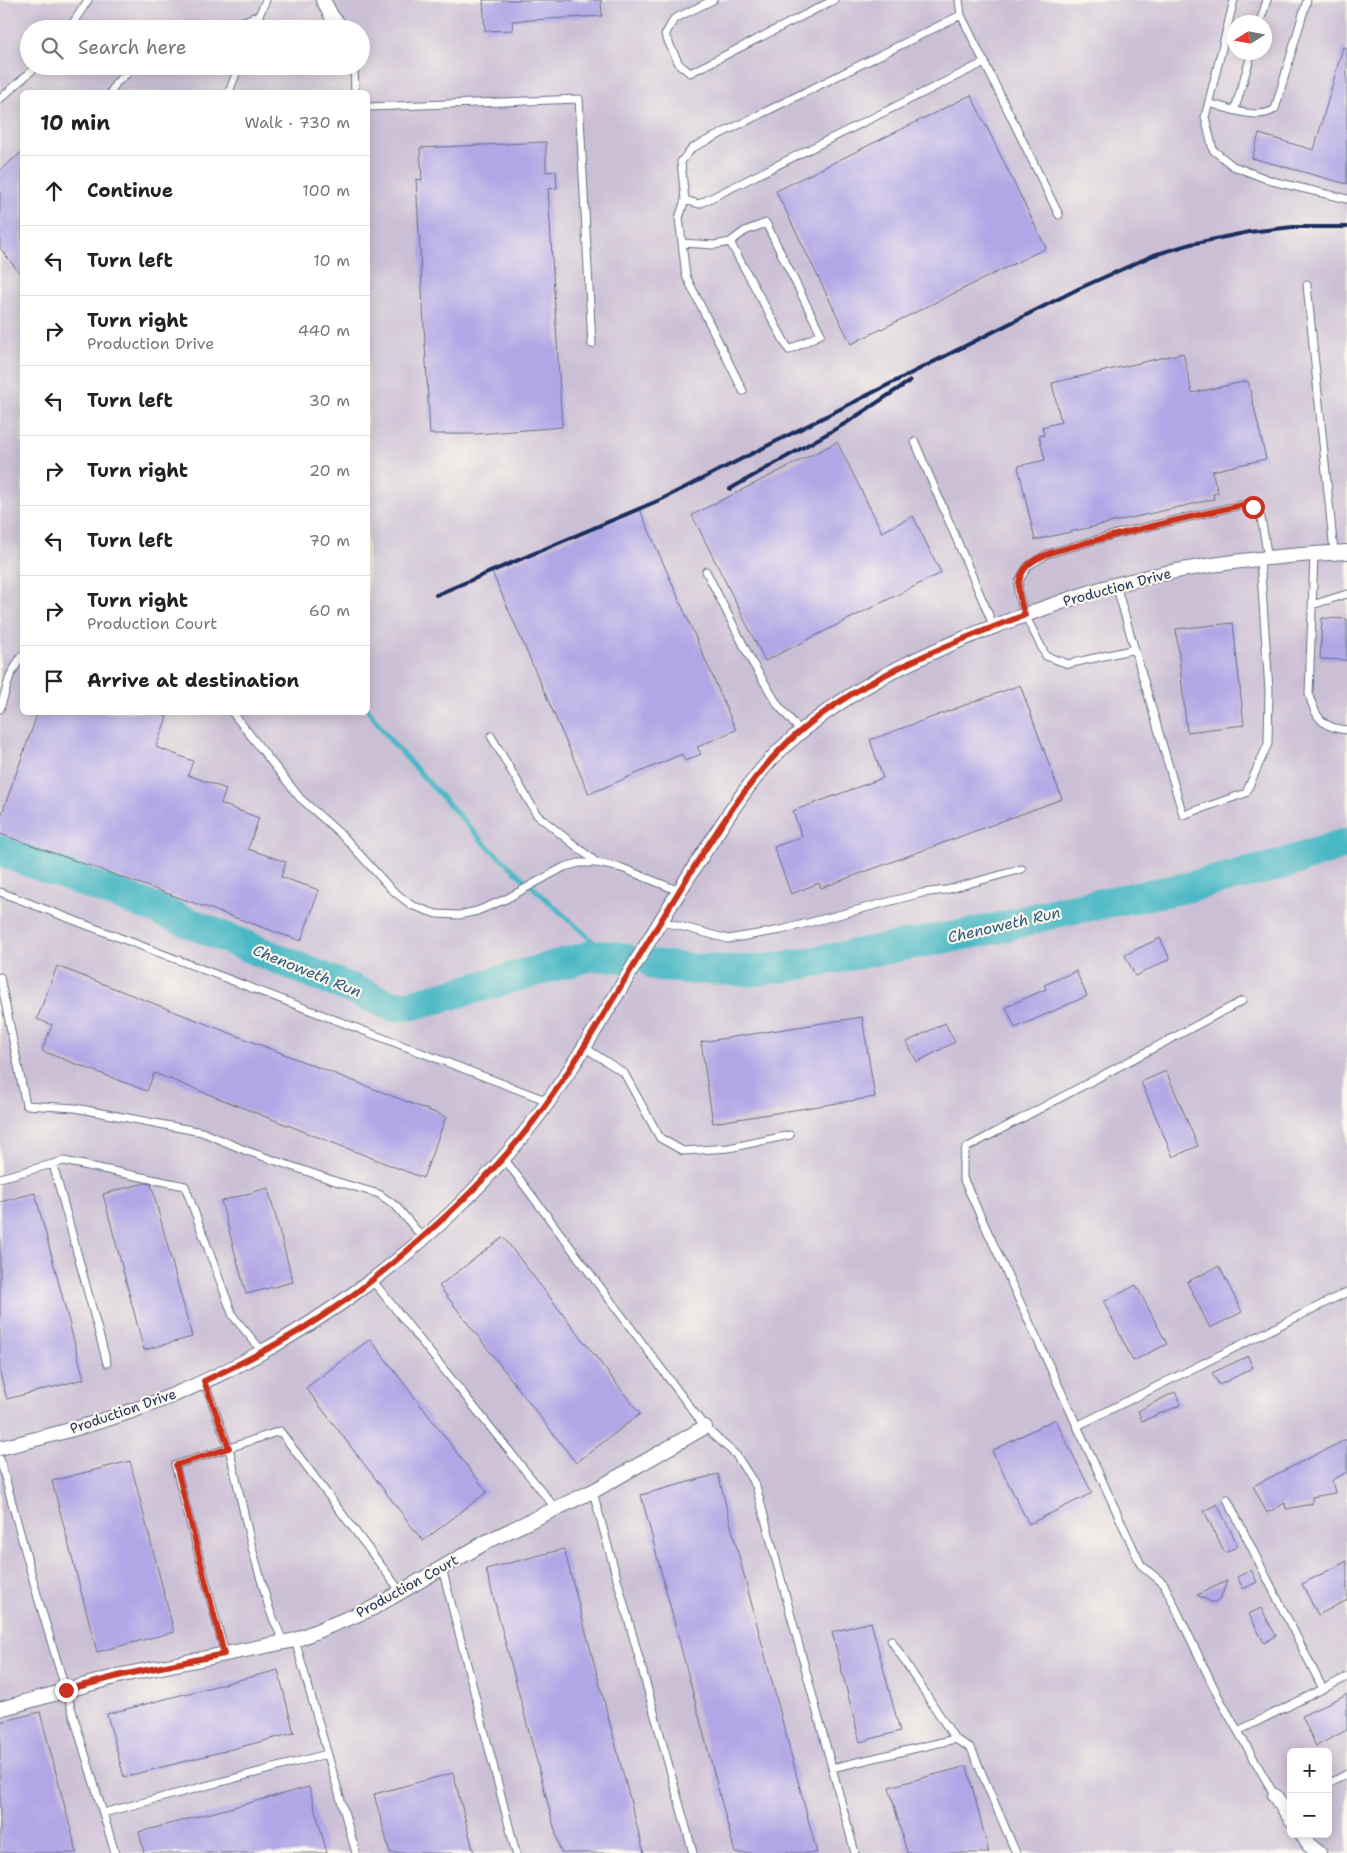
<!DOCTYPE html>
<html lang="en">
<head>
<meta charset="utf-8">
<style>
	:root { --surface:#fff; --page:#f6f6f6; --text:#222; --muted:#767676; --line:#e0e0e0 }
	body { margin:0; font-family:"Shantell Sans",sans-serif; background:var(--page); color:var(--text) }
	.controls { position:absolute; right:15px; bottom:15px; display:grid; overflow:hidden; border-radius:8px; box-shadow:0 2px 12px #0003 }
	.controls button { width:45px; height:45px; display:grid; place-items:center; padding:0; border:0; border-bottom:1px solid var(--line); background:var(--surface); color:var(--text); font:25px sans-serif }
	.compass { position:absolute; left:1227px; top:15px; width:45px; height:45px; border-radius:50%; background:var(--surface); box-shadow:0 2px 12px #0003; rotate:259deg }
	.stop { position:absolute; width:15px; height:15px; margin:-11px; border:4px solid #c8321e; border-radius:50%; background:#fff }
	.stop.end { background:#c8321e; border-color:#fff; box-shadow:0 1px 5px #0008 }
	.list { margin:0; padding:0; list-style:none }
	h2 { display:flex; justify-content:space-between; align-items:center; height:65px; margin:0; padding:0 20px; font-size:21px }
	h2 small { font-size:16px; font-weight:400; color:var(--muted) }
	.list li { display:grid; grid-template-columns:32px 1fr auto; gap:15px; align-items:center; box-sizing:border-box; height:70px; padding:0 20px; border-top:1px solid var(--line) }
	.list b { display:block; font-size:19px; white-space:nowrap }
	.list p { margin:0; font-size:16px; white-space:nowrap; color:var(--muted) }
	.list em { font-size:16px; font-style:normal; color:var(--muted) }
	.icon { flex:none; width:28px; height:28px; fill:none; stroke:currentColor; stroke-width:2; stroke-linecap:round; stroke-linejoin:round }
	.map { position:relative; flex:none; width:1347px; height:1853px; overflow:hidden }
	.search { position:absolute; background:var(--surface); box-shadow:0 2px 12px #0003; left:20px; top:20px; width:350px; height:55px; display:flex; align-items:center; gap:12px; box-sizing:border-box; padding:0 18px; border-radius:28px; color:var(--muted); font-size:19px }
	.panel { position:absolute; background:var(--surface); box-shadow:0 2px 12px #0003; left:20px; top:90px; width:350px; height:625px; border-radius:8px }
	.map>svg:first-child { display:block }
</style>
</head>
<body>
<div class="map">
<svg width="1347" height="1853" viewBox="0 0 1347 1853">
	<rect width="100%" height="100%" fill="#fbf7ec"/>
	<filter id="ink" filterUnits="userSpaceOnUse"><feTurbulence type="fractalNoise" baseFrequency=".02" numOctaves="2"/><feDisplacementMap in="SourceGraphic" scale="10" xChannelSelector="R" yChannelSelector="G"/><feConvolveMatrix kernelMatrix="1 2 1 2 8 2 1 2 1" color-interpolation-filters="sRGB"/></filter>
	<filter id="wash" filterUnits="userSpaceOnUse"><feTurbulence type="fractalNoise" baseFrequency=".0096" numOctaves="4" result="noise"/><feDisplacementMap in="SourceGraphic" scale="20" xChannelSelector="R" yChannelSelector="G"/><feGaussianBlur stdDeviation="1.12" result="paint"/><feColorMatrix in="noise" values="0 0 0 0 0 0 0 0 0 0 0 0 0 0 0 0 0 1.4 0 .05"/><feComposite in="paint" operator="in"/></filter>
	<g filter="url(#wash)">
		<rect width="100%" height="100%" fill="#f4e8d0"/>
		<!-- industrial -->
		<path fill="#cbbfd5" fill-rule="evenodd" d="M0,0h1347v1853h-1347zM1234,22h30v30h-30zM29,29h332v37h-332zM22,92h346v620h-346zM1291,1752h37v82h-37z"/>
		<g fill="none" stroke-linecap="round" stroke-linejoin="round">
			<!-- stream -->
			<path stroke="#4ab8c5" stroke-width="5" d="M368,710l22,30 95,104 124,112"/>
			<!-- river -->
			<path stroke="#4ab8c5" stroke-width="31" d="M0,851l141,52 252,103 18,-1 35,-9 144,-40h19l15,2
				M655,965l37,4 59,2 40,-5 204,-37 67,-18 122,-23 96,-23 67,-22"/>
		</g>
		<g id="blocks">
			<!-- building -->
			<path fill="#b1a6e6" d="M483,0h118l1,16 -90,5 1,9 -28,1z
				M1343,47l4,1v136l-95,-26 7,-24 55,16z
				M971,95l75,153 -195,96 -75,-153z
				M546,142v30l10,-1 1,17 -9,1 14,238 -85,7h-47l-14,-255 6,1 -2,-32z
				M22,152v124l-22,-28v-78z
				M1183,353l9,40 56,-12 18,78 -54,12 6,22 -5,1 1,5 -179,41 -17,-74 27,-6 -6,-24 5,-1 -2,-8 19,-5 -9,-39z
				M837,442l45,90 31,-16 28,57 -176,88 -73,-146z
				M640,510l96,220 -39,17 4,7 -16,7 -3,-7 -93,40 -97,-222z
				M1322,618l25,1v41l-27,-1z
				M1233,623l11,102 -57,7 -11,-103z
				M1020,685l42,114 -241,89 -2,-5 -28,11 -17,-47 28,-10 -9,-26 90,-33 -13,-38z
				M38,712h117l12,5 -11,30 37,14 -5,14 38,14 -5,15 38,14 -11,31 38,13 -5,15 38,13 -18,51 -301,-107v-15z
				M1160,938l10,21 -35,17 -10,-21z
				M57,966l389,151 -23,61 -269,-105 -7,18 -105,-40 10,-26 -15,-6z
				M1076,971l11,25 -72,32 -9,-21 40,-18 -2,-4z
				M862,1017l13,80 -162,26 -12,-81z
				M945,1023l10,19 -38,20 -10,-20z
				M1166,1071l32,75 -25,11 -32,-75z
				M145,1183l6,1 41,153 -48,13 -41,-156z
				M268,1188l25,94 -47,12 -25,-93z
				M35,1193l49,186 -77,20 -7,-25v-172z
				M503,1237l137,177 -64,49 -137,-177z
				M1219,1266l23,46 -32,16 -23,-46z
				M1136,1285l31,59 -34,17 -29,-59z
				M370,1339l117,153 -64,49 -117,-153z
				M1248,1356l5,12 -34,17 -7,-12z
				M1175,1392l6,13 -39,16 -4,-10z
				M1055,1419l37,74 -63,31 -37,-73z
				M1347,1439v33l-15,8 3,13 -23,4v7l-26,5 -1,-6 -18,10 -14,-27z
				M130,1461l44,171 -77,20 -45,-171z
				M718,1474l17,67 82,312h-82l-94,-358z
				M1217,1504l21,42 -13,7 -21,-42z
				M564,1549l3,11 77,293h-83l-75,-284z
				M1347,1561v39l-29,15 -16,-31z
				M1251,1570l6,12 -14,7 -6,-12z
				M1227,1581l-6,16 -6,5h-4l-14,-7z
				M1261,1608l15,28 -12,7 -15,-29z
				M871,1622l29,109 -40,11 -28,-110z
				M278,1670l16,63 -170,44 -17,-63z
				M1347,1694v36l-31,16 -14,-30z
				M40,1712l37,141h-77v-131z
				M967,1766l22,87h-82l-18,-66z
				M453,1773l21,80h-84l-16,-59z
				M309,1787l18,66h-183l-5,-21z"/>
		</g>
	</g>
	<g filter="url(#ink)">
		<use href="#blocks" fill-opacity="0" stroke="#677086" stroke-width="1"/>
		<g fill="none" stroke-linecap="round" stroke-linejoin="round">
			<!-- lane casing -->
			<g stroke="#677086" stroke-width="9">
				<path id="lane" d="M713,0l-39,19 -9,16 14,29 11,9 144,-73
					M959,0l2,15 98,200
					M1234,0l-29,117 8,33 20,16 39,15 75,18
					M1260,22l7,-22
					M69,29l19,-29
					M224,29l35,-14
					M253,29l13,-29
					M354,66l1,26
					M111,92l5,-9 20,-17
					M229,92l10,-26
					M0,99l37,-33
					M1209,103c18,5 49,18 66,6l32,-109
					M368,107l211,-8 13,245
					M1235,109l17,-57
					M685,200l14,4 286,-142
					M682,243l32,2 16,-3 15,-11 21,-8 55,111 -32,16 -59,-108
					M1307,285l27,267
					M743,391l-57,-115 -7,-58 6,-18 -4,-38 11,-14 269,-133
					M915,442l79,185
					M1314,554l-5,140c6,23 13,34 38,36
					M706,571l46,91 26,43 23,27
					M1116,585l67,230 63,-22 22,-49 1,-54 -9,-131
					M1312,605l35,-11
					M1135,649l-67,15 -22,-8 -21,-41 -7,-22 1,-12 9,-15 19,-12 69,-20 125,-29 12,2 8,11 7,40
					M0,709l10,-33 12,-21
					M232,712l68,86 44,39 47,52 20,16 25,9 23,1 18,-4 29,-12 58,-32 15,-4h18l25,5 57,23
					M491,736l46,79 60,48
					M0,892l548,209
					M661,921l67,18 53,-9 141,-37 24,-3 76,-21
					M0,977l26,128 49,3 127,24 45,19 91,31 41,12 17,12 27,32
					M1242,1001l-276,147 -3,14v16l178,387 23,19 55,114 56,98
					M584,1047l40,26 36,65 23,13 46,-3 61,-13
					M503,1157l202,270 31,28 20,31 99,367
					M53,1164l54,199
					M0,1178l64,-17 121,25 48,130 29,35
					M372,1280l184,229
					M204,1381l25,67 -54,17 50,189
					M1077,1426l270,-134
					M0,1459l38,139 77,255
					M593,1492l100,361
					M1227,1499l96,190
					M442,1568l74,285
					M295,1640l61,213
					M891,1640l64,99
					M284,1643l-14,-32 -18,-63 -23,-100 51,-17 121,161
					M1238,1731l109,-54
					M832,1768l123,-29 16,9 45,105
					M1328,1784l19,-10
					M103,1813l224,-59"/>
			</g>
			<!-- street casing -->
			<g stroke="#677086" stroke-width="16">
				<path id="street" d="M323,0l9,17 11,12
					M0,1448c57,-14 116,-29 171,-52 138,-57 272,-156 363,-275 28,-37 51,-75 75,-114 31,-51 61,-103 94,-153 26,-40 51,-82 88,-114 62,-54 131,-86 207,-115 38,-14 75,-28 113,-39 76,-21 157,-30 236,-34
					M0,1709l122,-34 173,-35 78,-32 115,-67 109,-52 108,-62
					M1275,1796l16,23
					M1302,1834l7,11 10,8"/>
			</g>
			<!-- lane -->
			<use href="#lane" stroke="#fff" stroke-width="7"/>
			<!-- street -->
			<use href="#street" stroke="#fff" stroke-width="14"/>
			<!-- rail -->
			<path stroke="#1b2f5e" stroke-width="4" d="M730,489l116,-66 64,-42
				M436,595l226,-96 418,-211 74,-33 37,-11 58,-12 44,-5h54"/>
		</g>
	</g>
	<g fill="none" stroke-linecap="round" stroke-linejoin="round" filter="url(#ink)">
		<!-- route -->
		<path stroke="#c8321e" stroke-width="6" d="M66,1690l56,-15 102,-21 -48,-189 53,-17 -25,-67c47,-22 94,-47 136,-77 24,-16 46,-35 68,-54 45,-39 89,-81 125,-128 34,-45 62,-93 91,-141 26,-42 52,-86 79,-128 25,-39 50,-77 84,-110 67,-63 154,-96 238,-128 -6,-17 -12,-35 3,-50 15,-13 39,-16 57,-22 52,-14 104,-26 157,-38l11,2"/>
	</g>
	<g text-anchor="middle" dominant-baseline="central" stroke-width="4.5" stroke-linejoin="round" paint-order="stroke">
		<!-- street labels -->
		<g font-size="14" fill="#1b2f5e" stroke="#fbf7ec">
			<text transform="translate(1117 587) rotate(-15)">Production Drive</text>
			<text transform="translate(123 1411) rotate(-19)">Production Drive</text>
			<text transform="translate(407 1586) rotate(-29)">Production Court</text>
		</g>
		<!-- water labels -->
		<g font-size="15" font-style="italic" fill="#29587d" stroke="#fbf7ec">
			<text transform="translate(1004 925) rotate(-13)">Chenoweth Run</text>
			<text transform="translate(307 971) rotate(22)">Chenoweth Run</text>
		</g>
	</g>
</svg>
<div class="controls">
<button>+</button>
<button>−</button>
</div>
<svg class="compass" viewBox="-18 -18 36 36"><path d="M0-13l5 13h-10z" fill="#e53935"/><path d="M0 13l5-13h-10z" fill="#767676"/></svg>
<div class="stop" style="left:1253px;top:507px"></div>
<div class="stop end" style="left:66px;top:1690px"></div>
<div class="search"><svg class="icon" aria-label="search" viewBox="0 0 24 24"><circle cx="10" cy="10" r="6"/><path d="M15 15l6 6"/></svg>Search here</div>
<section class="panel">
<h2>10 min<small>Walk · 730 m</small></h2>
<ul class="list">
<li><svg class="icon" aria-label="ahead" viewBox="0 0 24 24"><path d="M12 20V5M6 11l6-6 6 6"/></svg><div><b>Continue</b></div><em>100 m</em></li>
<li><svg class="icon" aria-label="left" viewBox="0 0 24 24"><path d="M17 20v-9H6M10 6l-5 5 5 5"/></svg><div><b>Turn left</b></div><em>10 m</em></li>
<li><svg class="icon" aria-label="right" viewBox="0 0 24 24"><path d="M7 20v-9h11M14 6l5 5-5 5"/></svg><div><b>Turn right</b><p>Production Drive</p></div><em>440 m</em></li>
<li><svg class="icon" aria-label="left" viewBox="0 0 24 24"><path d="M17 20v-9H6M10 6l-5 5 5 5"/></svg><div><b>Turn left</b></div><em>30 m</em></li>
<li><svg class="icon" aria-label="right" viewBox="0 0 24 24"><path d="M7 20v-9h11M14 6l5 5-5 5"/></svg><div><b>Turn right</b></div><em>20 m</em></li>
<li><svg class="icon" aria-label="left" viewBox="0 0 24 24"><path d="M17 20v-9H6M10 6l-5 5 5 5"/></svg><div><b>Turn left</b></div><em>70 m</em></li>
<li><svg class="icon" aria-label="right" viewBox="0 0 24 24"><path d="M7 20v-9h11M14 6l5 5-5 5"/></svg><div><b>Turn right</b><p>Production Court</p></div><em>60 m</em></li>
<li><svg class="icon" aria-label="arrive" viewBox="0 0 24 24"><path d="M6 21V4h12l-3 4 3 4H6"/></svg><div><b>Arrive at destination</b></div></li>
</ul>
</section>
</div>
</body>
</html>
